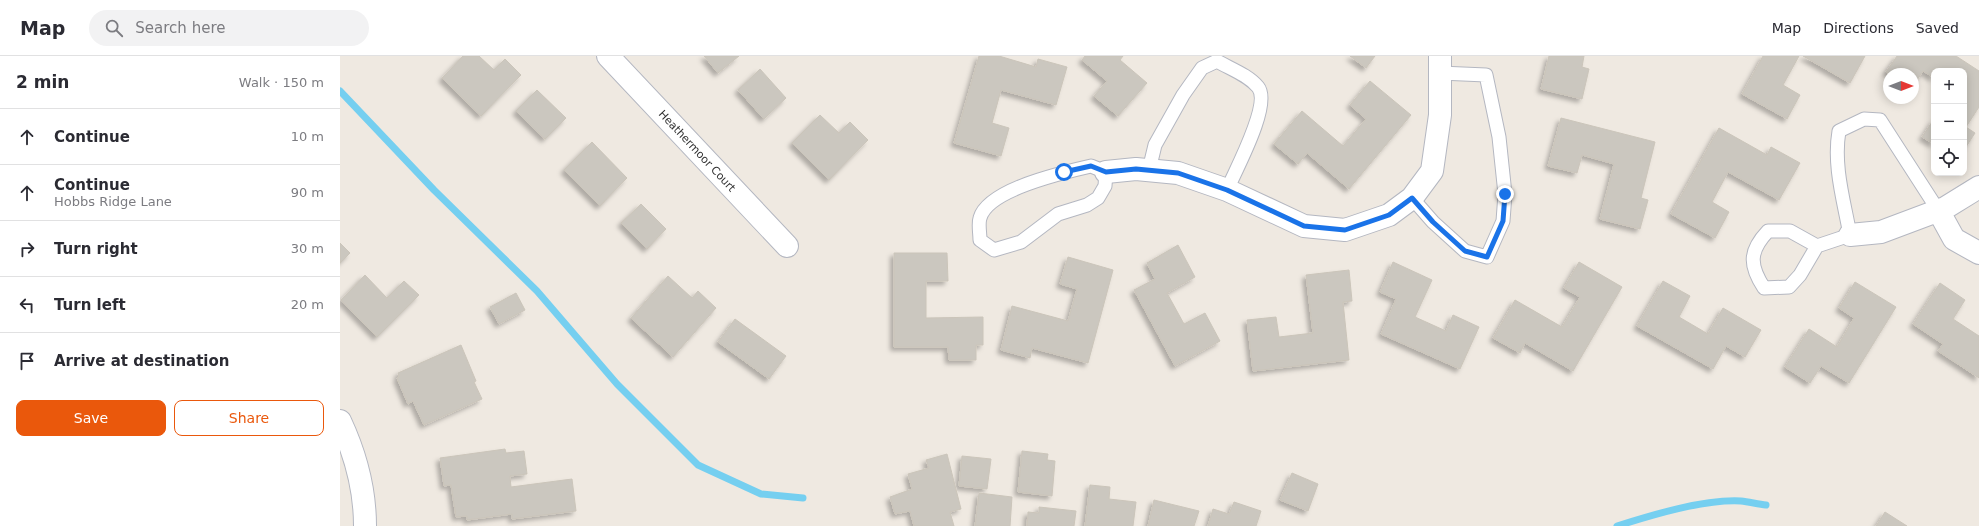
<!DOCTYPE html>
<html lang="en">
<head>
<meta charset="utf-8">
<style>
	:root { --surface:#fff; --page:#f2f2f3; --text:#2b2b33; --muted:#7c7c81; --line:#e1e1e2; --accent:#ea580c }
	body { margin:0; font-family:"DejaVu Sans",sans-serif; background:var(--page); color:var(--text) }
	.controls { position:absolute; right:12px; top:12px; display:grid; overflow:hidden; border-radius:8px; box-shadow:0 2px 10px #0003 }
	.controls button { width:36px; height:36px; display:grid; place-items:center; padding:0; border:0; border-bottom:1px solid var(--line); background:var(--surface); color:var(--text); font:20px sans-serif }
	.compass { position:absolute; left:1543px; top:12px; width:36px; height:36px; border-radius:50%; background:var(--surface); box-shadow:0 2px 10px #0003; rotate:90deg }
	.stop { position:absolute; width:12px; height:12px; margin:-9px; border:3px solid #1a73e8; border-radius:50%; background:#fff }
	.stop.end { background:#1a73e8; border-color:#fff; box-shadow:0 1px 4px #0008 }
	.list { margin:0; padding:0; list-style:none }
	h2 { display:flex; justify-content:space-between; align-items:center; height:52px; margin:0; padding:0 16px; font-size:17px }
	h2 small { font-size:13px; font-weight:400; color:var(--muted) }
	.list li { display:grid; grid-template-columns:26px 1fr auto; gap:12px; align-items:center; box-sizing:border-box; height:56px; padding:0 16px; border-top:1px solid var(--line) }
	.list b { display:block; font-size:15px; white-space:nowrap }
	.list p { margin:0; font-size:13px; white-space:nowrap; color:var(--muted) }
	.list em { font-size:13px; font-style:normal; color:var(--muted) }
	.actions { display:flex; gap:8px; padding:12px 16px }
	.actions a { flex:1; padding:9px 0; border:1px solid var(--accent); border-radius:8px; text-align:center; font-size:14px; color:var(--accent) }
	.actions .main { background:var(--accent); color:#fff }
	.icon { flex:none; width:22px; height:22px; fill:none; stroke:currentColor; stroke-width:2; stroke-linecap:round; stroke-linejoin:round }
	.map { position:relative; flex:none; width:1639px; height:470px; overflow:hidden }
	header { display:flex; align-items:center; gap:24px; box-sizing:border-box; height:56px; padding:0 20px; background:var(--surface); border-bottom:1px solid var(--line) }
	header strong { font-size:19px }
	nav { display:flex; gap:22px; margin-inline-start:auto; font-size:14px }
	.search { width:280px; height:36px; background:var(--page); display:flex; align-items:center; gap:10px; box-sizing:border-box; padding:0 14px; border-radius:22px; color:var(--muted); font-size:15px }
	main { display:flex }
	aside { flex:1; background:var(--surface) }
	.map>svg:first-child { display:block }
</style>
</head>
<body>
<header>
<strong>Map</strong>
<div class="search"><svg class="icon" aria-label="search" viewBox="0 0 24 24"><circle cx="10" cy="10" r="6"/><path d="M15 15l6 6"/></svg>Search here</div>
<nav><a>Map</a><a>Directions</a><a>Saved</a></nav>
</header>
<main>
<aside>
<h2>2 min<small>Walk · 150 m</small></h2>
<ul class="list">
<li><svg class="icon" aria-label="ahead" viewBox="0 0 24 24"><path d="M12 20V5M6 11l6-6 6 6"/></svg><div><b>Continue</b></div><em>10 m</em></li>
<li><svg class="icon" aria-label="ahead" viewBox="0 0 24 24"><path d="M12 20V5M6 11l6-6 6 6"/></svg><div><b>Continue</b><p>Hobbs Ridge Lane</p></div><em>90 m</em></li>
<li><svg class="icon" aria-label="right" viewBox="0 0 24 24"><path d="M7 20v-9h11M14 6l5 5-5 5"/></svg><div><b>Turn right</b></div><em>30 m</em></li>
<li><svg class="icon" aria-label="left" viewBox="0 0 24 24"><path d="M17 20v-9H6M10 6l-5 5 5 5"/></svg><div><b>Turn left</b></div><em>20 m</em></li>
<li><svg class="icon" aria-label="arrive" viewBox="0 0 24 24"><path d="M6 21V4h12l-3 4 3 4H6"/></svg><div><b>Arrive at destination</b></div></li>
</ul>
<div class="actions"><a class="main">Save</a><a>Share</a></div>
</aside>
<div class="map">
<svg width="1639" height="470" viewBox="0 0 1639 470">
	<defs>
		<filter id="shadow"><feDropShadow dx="-3.5" dy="3.5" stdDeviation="2" flood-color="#0004"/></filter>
	</defs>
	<rect width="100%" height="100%" fill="#efe9e1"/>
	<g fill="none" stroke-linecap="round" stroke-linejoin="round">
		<!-- stream -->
		<path stroke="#75cff0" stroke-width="7" d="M0,35l94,99 103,101 80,93 81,81 63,29 42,4
			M1277,470c35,-11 87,-27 124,-25 8,1 17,3 25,4"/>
	</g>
	<!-- building -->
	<path fill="#cbc7bf" stroke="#cbc5ba" filter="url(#shadow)" d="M123,0h16l15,14 11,-11 16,16 -40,41 -39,-38z
		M364,0h35l-21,17z
		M639,0h20l37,11 2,-8 29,8 -11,38 -55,-15 -9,33 17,5 -8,28 -47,-13z
		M745,0h38l-3,4 27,23 -29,33 -24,-20 13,-15 -25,-21z
		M1010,0h25l-9,12z
		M1209,0h35l-2,11 7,2 -7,30 -41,-10z
		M1423,0h36l-16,29 17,10 -13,24 -45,-25z
		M1463,0h62l-15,27z
		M1557,0h59l23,15v36l-13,20 9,6 -11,17v-79h-30v7l-11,-7 -10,15v-12h-23l-4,-2z
		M420,13l26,29 -22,21 -26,-29z
		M1030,25l41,34 -62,74 -42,-36 -9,11 -24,-20 28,-33 41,35 23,-27 -16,-14z
		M197,34l29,28 -21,21 -29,-28z
		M480,59l19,18 11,-11 18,18 -39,40 -37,-37z
		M1221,62l94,24 -14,56 7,2 -8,29 -40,-10 14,-55 -32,-9 -5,18 -29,-7z
		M1594,63v25l-12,-7z
		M1379,72l48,27 4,-8 29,16 -21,37 -51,-28 -16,30 17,10 -14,26 -44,-24z
		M252,86l35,36 -27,28 -36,-36z
		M301,148l25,25 -19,20 -26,-26z
		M0,187l10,10 -10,10z
		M838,189l17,32 -28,16 17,31 21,-11 15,28 -45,25 -41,-76 21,-11 -8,-16z
		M554,197h53l1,28h-22v37l57,-1v28h-7v15h-27l-1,-13h-54z
		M728,201l45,13 -25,93 -56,-15 -2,10 -29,-8 11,-44 56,15 9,-32 -17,-5z
		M1053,206l39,18 -17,37 31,14 7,-16 26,12 -19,42 -79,-35 15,-35 -16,-7z
		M1239,206l43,25 -49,84 -48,-28 -5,10 -27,-15 22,-38 47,27 18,-30 -16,-9z
		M1009,214l3,31 -9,1 6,58 -96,11 -6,-51 29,-3 3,20 34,-4 -7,-58z
		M25,219l22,23 17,-17 15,14 -42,42 -36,-37z
		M328,220l24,22 6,-7 18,17 -43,49 -42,-39z
		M1323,225l27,15 -11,21 29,17 15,-26 38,22 -16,27 -19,-11 -13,23 -76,-43z
		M1515,226l41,25 -47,76 -28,-17 -11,17 -25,-16 24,-38 28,18 17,-29 -15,-10z
		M1600,227l25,17 -12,19 26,17v42l-41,-27 5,-7 -30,-20z
		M176,237l9,17 -26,14 -9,-17z
		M395,263l51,37 -17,23 -51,-37z
		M121,289l15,36 -2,1 8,17 -58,26 -11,-24 -5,3 -11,-26 2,-1 -1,-4z
		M165,393l1,4 18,-2 3,23 -17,2 1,11 61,-8 4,32 -64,8v-5l-45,6v-4l-11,1 -5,-32 -7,1 -4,-28z
		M682,395l26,3 -1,6 8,1 -3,35 -34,-4z
		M607,398l14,55 -11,3 4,14h-40l-4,-15 -15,3 -5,-17 22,-8 -4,-15 21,-6 -3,-8z
		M622,400l29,3 -4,30 -28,-3z
		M952,417l26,11 -10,27 -28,-11z
		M750,429l20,2 -1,12 27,3 -3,24h-48z
		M639,437l33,4 -2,29h-35z
		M814,444l45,11 -5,15h-46z
		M894,446l27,9 -5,15h-48l5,-17 16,5z
		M699,451l37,4 -2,15h-47l1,-14 11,1z
		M1545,456l22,14h-31z"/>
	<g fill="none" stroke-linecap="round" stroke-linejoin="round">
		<!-- lane casing -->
		<g stroke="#b4b7c1" stroke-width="15">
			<path id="lane" d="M751,110l15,6 -1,14 -7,12 -11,7 -29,9 -37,28 -27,8 -14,-10c0,-7 -2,-16 0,-22 8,-29 85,-46 111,-52z
				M809,114l6,-25 28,-50 19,-27 15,-7c14,8 31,14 41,26 14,17 -23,84 -31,103
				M1072,142l21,24 32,29 22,6 16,-36 2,-27 -6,-57 -13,-62 -46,-2
				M1477,190l-27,-15h-22c-19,20 -19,34 -4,57l25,-1 11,-12 17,-29 33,-11c-6,-34 -17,-69 -11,-104l25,-12 16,1 58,90"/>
		</g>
		<!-- street casing -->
		<g stroke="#b4b7c1" stroke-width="24">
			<path id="street" d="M268,0l179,190
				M766,116l30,-3 42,4 49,17 77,36 41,4 44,-15 23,-17 20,-27 8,-56v-59
				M1598,154l16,29 25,14
				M1510,179l31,-3 64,-24 34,-21
				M0,365c15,32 25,69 25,105"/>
		</g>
		<!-- lane -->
		<use href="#lane" stroke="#fff" stroke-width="13"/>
		<!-- street -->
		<use href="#street" stroke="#fff" stroke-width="22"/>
	</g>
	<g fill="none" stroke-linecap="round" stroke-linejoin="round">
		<!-- route -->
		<path stroke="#1a73e8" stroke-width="5" d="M724,116l27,-6 15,6 30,-3 42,4 49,17 77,36 41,4 44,-15 23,-17 21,24 32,29 22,6 16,-36 2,-27"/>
	</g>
	<g text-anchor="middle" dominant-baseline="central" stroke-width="3.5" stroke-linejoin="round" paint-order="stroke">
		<!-- street labels -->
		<g font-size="11" fill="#2e2e2e" stroke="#fff">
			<text transform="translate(357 95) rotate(47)">Heathermoor Court</text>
		</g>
	</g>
</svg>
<div class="controls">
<button>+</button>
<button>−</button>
<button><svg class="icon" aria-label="locate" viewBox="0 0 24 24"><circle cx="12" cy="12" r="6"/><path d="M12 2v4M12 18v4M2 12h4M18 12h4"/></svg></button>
</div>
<svg class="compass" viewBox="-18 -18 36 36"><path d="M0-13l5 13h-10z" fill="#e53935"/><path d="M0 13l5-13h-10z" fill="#7c7c81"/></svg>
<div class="stop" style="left:724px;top:116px"></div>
<div class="stop end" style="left:1165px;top:138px"></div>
</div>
</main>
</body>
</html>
